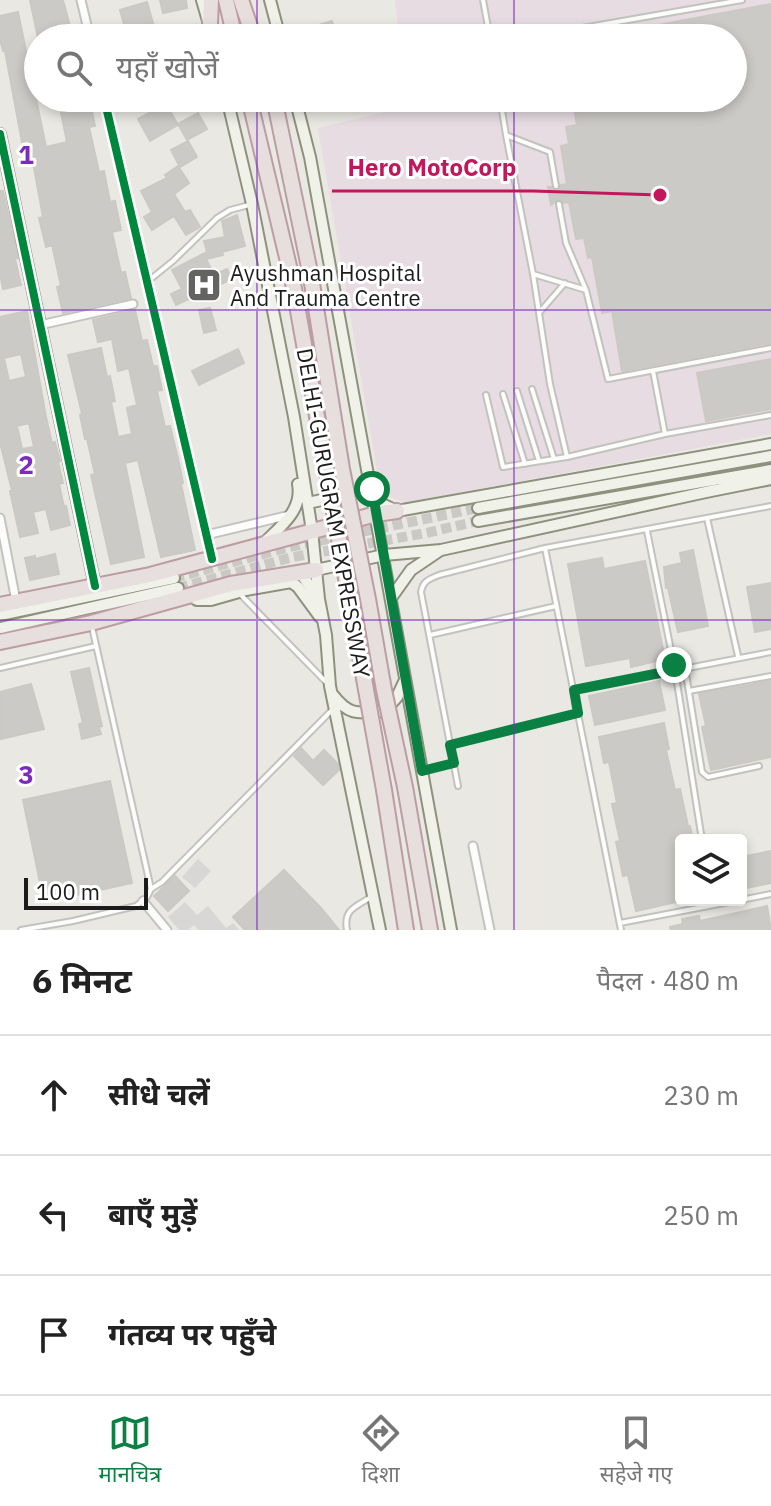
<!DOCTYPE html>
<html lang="hi">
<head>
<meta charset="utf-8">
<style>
	:root { --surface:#fff; --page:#f2f2f2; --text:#222; --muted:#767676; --line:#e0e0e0; --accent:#0b8043 }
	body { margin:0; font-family:"IBM Plex Sans","Noto Sans Devanagari",sans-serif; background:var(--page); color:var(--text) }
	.controls { position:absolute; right:24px; bottom:24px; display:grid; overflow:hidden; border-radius:8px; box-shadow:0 4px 12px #0003 }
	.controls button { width:72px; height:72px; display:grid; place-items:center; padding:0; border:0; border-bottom:2px solid var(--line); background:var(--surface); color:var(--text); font:40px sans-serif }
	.scale { position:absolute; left:24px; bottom:20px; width:124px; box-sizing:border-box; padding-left:8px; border:4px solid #1b1b1b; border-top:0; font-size:22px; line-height:28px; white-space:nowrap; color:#1b1b1b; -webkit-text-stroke:6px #fff; paint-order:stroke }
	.stop { position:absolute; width:24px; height:24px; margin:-18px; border:6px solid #0b8043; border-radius:50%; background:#fff }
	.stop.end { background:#0b8043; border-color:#fff; box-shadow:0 2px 8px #0008 }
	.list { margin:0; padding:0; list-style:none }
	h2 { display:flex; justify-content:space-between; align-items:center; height:104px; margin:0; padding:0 32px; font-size:34px }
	h2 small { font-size:26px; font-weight:400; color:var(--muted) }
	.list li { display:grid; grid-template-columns:52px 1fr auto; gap:24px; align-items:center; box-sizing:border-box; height:120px; padding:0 32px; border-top:2px solid var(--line) }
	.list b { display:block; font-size:30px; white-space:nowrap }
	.list em { font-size:26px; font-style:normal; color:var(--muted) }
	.icon { flex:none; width:44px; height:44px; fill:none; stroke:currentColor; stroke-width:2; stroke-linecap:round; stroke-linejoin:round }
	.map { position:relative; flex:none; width:771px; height:930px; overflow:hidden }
	.search { position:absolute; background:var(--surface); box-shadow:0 4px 12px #0003; left:24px; right:24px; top:24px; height:88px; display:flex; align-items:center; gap:20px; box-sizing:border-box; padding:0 28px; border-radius:44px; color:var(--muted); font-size:30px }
	.sheet { height:464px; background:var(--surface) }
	nav { display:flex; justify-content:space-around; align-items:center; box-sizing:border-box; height:112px; border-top:2px solid var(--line); background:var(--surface); font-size:22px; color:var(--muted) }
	nav a { display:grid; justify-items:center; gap:4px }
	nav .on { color:var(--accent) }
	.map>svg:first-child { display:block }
</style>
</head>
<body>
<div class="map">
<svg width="771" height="930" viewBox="0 0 771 930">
	<rect width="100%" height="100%" fill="#e9e8e3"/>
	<!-- residential -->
	<path fill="#d8d7d5" d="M198,859l13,12 -16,17 -13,-11z
		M185,902l12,13 11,-9 18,22 7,-5 6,7h-41l-4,-5 -6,5h-9l-11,-13z"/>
	<!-- industrial -->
	<path fill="#e6dce1" d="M395,0h376v434l-365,69 -18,-7 -9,-14 -61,-354 88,-21 -1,-9h328v-60h-334z"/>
	<!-- building -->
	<path fill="#cbcac6" stroke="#ccc9c5" stroke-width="2" fill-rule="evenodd" d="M30,0h33l10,38h-35z
		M160,0h26l1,8 -24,5z
		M147,2l8,28 -27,8 -8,-28z
		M771,4v339l-149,28 -10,-60 -10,2 -10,-56 -4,1 -4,-20 -8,1 -7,-37 -5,1 -5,-4 -8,6 -3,-18h3l3,3 4,1 3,-6 6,-1 -6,-38 8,-2 -3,-17 11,-2 -5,-27h161v-60h-129v-3z
		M18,12l28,135 21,-5 -6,-29 10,-2 -2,-8 20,-5 6,28 -6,1 10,45 5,-1 6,31 5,-1 6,29 -9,2 9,41 4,-1 6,26 -68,15 -6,-26 4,-1 -9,-41 -6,2 -7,-29 4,-1 -14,-77 -7,2 -17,-91h-2l-3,-12v-23z
		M332,21l4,17h-43l-1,-5z
		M166,104l12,21 -28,16 -12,-22z
		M198,113l9,16 -20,11 -9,-16z
		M188,141l9,16 -17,10 -9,-17z
		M178,166l11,17 -15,11 11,18 5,-2 10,17 -14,8 -12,-19 -22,14 -8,-13 8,-5 -11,-21 26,-13 -2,-3z
		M0,191h3l12,52 3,15 -3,1 6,26 -18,4 -3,-15z
		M237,215l8,31 -23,6 1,3 -17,4 8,16 13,-6 5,10 -56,26 -5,-11 11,-5 -10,-19 35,-18 -3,-11 21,-4 -3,-16z
		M210,308l6,22 -12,3 -5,-23z
		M135,310l7,31 5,-1 6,26h4l5,24 -5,1 8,36 5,-1 8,32 5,25 -2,1 14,66 -34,7 -23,-97 -13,3 19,94 -33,7 -20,-89 4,-1 -8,-35h-2l-5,-24 2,-1 -14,-59 33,-7 6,29 3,-1 5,25 -4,1 7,35 14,-3 -5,-26 10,-3 -8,-37 -11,3 -6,-32 -14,3 -5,-22z
		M27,311l19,106 6,26 3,-1 5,19 -2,1 5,21 -4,1 5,23 2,-1 4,19 -19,5 -5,-21 -13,3 5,21 -18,4 -10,-46h2l-12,-49v-125zM21,354l5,23 -17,4 -5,-23zM29,423l5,24 -12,2 -5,-23z
		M238,349l6,14 -45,22 -7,-14z
		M771,359v50l-65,12 -9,-48z
		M693,550l15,76 -30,6 -10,-44h-2l-2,-21 18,-4 -2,-10z
		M55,554l4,20 -29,6 -5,-22 10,-2v3z
		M602,558l2,11 41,-8 20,98 -34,8 -1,-9 -44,8 -18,-102z
		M771,583v46l-16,3 -8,-45z
		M89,668l13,58 -3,1 2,7 -19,5 -3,-15 4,-1 -12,-51z
		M659,681l6,29 -70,15 -6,-29z
		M771,681v76l-60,13 -9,-43 4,-1 -7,-32z
		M31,684l13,45 -43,10 -1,-47z
		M664,723l5,26 -3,1 9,40 5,-1 8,37h2l3,14h-12v61l-45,10 -8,-36 -5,1 -7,-34 4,-1 -8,-37 5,-1 -8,-41 -5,1 -5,-26z
		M301,748l12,13 11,-11 14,14 1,6 -16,15 -29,-29z
		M110,781l22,102 -88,19 -21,-102z
		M771,851v32l-30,6v-32z
		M284,870l37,38 18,22h-94l-12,-13z
		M175,876l14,15 -21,20 -14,-15z
		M767,906l4,24h-100l-1,-3 13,-3 -1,-5 17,-3 1,5z"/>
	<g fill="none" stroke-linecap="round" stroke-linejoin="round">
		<!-- secondary-tunnel -->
		<path stroke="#cac9c5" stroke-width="10" stroke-dasharray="10 5" stroke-linecap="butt" d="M174,578l115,-31 189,-39
			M178,588l115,-31 133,-24 52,-12"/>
		<!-- lane casing -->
		<g stroke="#c2c2bf" stroke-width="8">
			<path id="lane" d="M483,0l7,38
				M525,38l217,-38
				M500,98l6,37
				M559,204l7,39 20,47 22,89 163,-31
				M533,274l53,16
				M147,282l26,-21 44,-43 13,-8 19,-5
				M539,313l26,-30
				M653,371l12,63 106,-19
				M532,389l22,70
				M517,391l22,70
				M503,394l22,70
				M486,395l17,72 64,-10 -17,-73 -17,-110 -27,-139 44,17 6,34
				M567,457l98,-23
				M707,518l31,138
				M647,531l28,139 27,170
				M545,548l76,382
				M240,594l86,88
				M430,635l126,-29
				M0,668l96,-22
				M685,668l17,104 6,5 51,-11
				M574,690l197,-38
				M689,691l82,-15
				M450,745l128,-32
				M425,770l29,-7
				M458,786l-37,-194c2,-11 8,-13 18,-17l106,-27 226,-42
				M151,889l11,-7 171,-173
				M741,900l30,-6
				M620,923l120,-23
				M21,930l52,-9 63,-15 11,-9 4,-8 -59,-262
				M347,930c-4,-21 9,-23 24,-33"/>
		</g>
		<!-- street casing -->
		<g stroke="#c2c2bf" stroke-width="11">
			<path id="street" d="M81,0l9,38
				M104,98l108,461
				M40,325l93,-21
				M0,518l16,83
				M206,535l84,-20
				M473,846l17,84
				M143,901l24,29"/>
		</g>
		<!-- secondary casing -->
		<g stroke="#8e917d" stroke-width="14">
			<path id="secondary" d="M202,0l11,38
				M270,0l10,38
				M227,98l25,106 42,213 18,114 7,68 7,36 4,51 50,244
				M295,98l15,59 141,773
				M0,134l95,452
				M376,492l6,12 15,7 374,-67
				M308,503l64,-14
				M478,508l293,-52
				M478,521l293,-51
				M264,543c17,-17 39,-33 34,-59
				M316,570l68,-15 57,-5 265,-58 65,-13
				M300,572l18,26
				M191,595l6,5h14l35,-10 45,-8 7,5 22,30
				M391,598l20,-28 28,-19
				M0,615l174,-37
				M0,628l178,-40
				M333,695c17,22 26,18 52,16l12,-14 8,-17"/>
		</g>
		<!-- highway casing -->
		<g stroke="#bc9da3" stroke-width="18">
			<path id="highway" d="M226,0l9,38
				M241,0l13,38
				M210,24l1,-24
				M249,98l44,185
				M274,98l37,179
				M0,605l150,-30 226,-61 21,-3
				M0,642l91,-19 140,-39 85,-14
				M405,787l25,143
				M384,790l22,140"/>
		</g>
		<!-- lane -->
		<use href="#lane" stroke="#fcfcfb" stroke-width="4"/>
		<!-- street -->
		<use href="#street" stroke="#fcfcfb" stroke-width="7"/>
		<!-- secondary -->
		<use href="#secondary" stroke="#f0f1e9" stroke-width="10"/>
		<!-- highway -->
		<use href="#highway" stroke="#e7dede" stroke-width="14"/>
		<!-- highway-bridge casing -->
		<g stroke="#bc9da3" stroke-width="18" stroke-linecap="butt">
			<path id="highway-bridge" d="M311,277l31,192 26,130 16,91 21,97
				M293,283l91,507"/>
		</g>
		<!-- highway-bridge -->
		<use href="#highway-bridge" stroke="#e7dede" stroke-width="14"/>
		<!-- cycleway casing -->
		<g stroke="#fff" stroke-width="13">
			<path id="cycleway" d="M104,98l108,461
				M0,134l95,452"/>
		</g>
		<!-- cycleway -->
		<use href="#cycleway" stroke="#00873e" stroke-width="8"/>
	</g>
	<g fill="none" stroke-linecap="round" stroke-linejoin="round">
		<!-- route -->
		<path stroke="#0b8043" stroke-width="10" d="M372,489l50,282 32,-8 -4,-18 128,-32 -4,-23 101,-20 -1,-5"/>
	</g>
	<!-- grid -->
	<path fill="none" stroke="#7b2cbf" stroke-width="2" stroke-opacity="0.55" d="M257,0v38M514,0v38M257,98v832M514,98v832M0,310h771M0,620h771"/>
	<!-- icons -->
	<defs>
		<g id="hospital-square" transform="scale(1.8)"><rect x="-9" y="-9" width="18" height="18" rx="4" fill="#636361" stroke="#fff"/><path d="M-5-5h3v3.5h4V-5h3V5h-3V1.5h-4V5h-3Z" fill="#fff"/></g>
	</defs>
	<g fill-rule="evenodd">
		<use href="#hospital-square" x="204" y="285"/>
	</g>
	<g text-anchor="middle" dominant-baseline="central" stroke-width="6" stroke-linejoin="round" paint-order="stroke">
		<!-- poi labels -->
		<g font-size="22" fill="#1b1b1b" stroke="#fff" text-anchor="start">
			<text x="230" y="272">Ayushman Hospital<tspan x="230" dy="25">And Trauma Centre</tspan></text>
		</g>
		<!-- street labels -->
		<g font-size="22" fill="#1b1b1b" stroke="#fff">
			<text transform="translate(334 513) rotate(80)">DELHI-GURUGRAM EXPRESSWAY</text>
		</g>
	</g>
	<g font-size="26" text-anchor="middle" font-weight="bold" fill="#7b2cbf" stroke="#fff" stroke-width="6" stroke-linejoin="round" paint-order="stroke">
		<text x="26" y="164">1</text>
		<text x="26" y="474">2</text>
		<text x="26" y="784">3</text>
	</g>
	<!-- callouts -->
	<path fill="none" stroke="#c2185b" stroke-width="3" d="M660 195L533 191H332"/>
	<circle fill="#c2185b" stroke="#fff" stroke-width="3" cx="660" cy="195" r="8"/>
	<g font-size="24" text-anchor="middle" font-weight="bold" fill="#c2185b" stroke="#fff" stroke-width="6" stroke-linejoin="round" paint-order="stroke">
		<text x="432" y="176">Hero MotoCorp</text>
	</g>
</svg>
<div class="controls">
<button><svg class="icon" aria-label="layers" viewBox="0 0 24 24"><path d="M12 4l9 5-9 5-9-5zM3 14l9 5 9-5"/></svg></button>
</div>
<div class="scale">100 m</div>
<div class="stop" style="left:372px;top:489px"></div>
<div class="stop end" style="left:674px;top:665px"></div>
<div class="search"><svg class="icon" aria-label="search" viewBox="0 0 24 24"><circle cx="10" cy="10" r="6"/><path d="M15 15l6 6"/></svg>यहाँ खोजें</div>
</div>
<section class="sheet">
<h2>6 मिनट<small>पैदल · 480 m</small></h2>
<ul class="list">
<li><svg class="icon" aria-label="ahead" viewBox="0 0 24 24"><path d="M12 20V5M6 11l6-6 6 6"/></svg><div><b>सीधे चलें</b></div><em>230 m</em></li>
<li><svg class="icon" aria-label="left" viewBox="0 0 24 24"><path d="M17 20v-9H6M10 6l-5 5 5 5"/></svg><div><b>बाएँ मुड़ें</b></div><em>250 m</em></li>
<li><svg class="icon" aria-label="arrive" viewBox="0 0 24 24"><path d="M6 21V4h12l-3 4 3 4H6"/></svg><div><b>गंतव्य पर पहुँचे</b></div></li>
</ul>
</section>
<nav>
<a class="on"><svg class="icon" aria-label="map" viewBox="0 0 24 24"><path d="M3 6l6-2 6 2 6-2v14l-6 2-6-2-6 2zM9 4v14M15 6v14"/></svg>मानचित्र</a>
<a><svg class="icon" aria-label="directions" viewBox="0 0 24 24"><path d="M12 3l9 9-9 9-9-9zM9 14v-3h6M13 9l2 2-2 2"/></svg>दिशा</a>
<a><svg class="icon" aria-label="saved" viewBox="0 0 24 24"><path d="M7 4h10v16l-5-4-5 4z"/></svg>सहेजे गए</a>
</nav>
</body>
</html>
